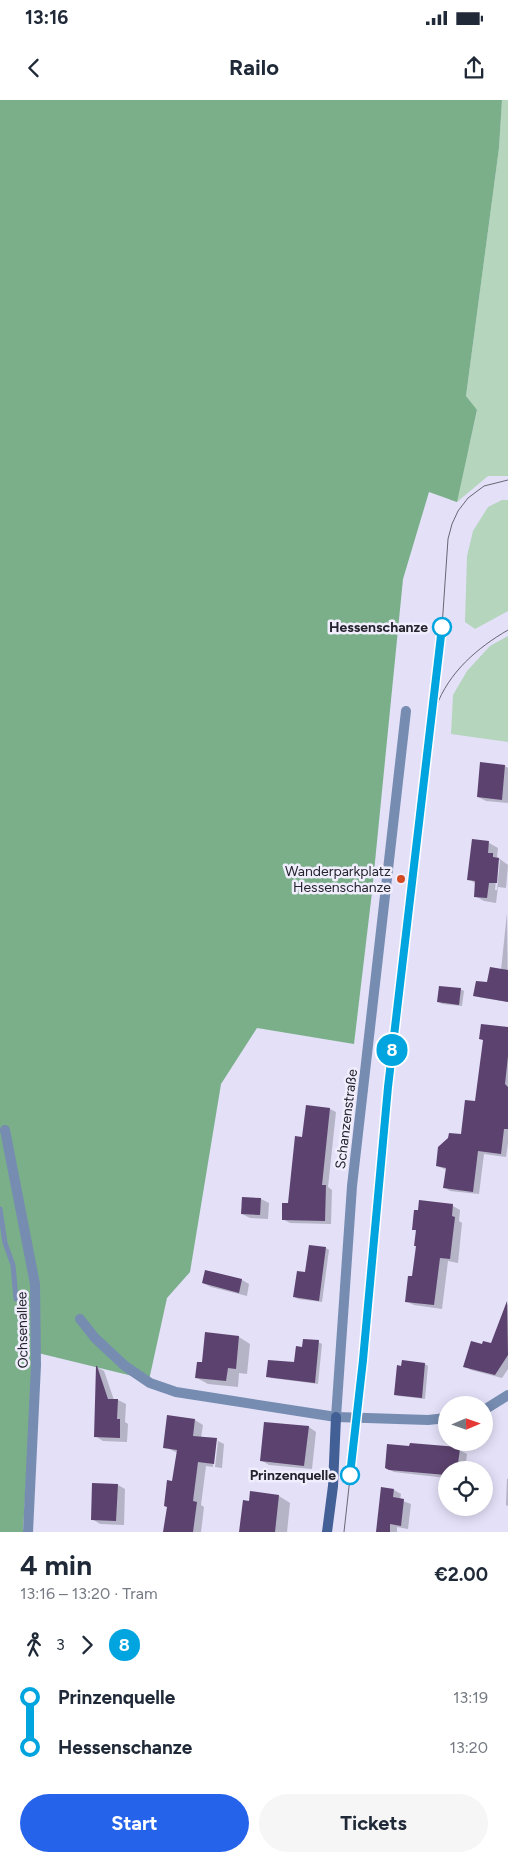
<!DOCTYPE html>
<meta charset="utf-8">
<style>
body{margin:0;font-family:Figtree,sans-serif;background:#f6f6f7;color:#1f2937;height:100vh;display:flex;flex-direction:column;font-size:19px;white-space:nowrap}
*{box-sizing:border-box;margin:0}
p{font-size:16px;color:#747a83}
.icon{flex:none;width:28px;height:28px;fill:none;stroke:currentColor;stroke-width:2;stroke-linecap:round;stroke-linejoin:round}
.map{position:relative;height:1432px;overflow:hidden}
.details{display:flex;flex-direction:column;background:#fff;flex:1}
.details>*{flex:none}
.badge{padding:0 10px;border-radius:16px;font-size:18px;line-height:32px}
.needle{width:32px;rotate:88deg}
.buttons{position:absolute;left:438px;top:1296px;display:grid;gap:10px}
.buttons a{display:grid;place-items:center;width:55px;height:55px;border-radius:50%;background:#fff;box-shadow:0 2px 12px #0003;font-size:25px}
.map>.badge{position:absolute;translate:-50% -50%;box-shadow:0 0 0 2px #fff}
.legs{display:flex;align-items:center;gap:8px;height:55px;padding:0 20px;font-size:16px}
.legs p{margin-inline-start:auto}
.headline{display:flex;align-items:center;justify-content:space-between;height:85px;padding:0 20px}
h1{font-size:28px;font-weight:700;line-height:38px}
.cta{display:flex;gap:10px;margin-top:auto;padding:10px 20px}
.cta a{flex:1;height:58px;border-radius:30px;background:#2563eb;color:#fff;font-size:20px;font-weight:700;line-height:58px;text-align:center}
.cta a+a{background:#f6f6f7;color:#1f2937}
ul{padding:0 20px;list-style:none}
li{display:flex;align-items:center;gap:18px;height:50px;font-size:19px}
li i{display:grid;place-items:center;width:8px;height:100%;margin:0 6px;background:currentColor}
li i::after{content:'';width:12px;height:12px;margin:-6px;border:4px solid;border-radius:50%;background:#fff}
li p{margin-inline-start:auto}
li:first-child i{background:linear-gradient(#0000 50%,currentColor 0)}
li:last-child i{background:linear-gradient(currentColor 50%,#0000 0)}
.status{display:flex;justify-content:space-between;align-items:center;height:35px;padding:0 25px;background:#fff;direction:ltr}
.status svg{height:14px;fill:currentColor}
header{display:flex;justify-content:space-between;align-items:center;height:65px;padding:0 20px;background:#fff;font-size:22px;font-weight:700}
.map>svg:first-child{display:block}
.green{fill:#b5d5bd}
.forest{fill:#7aaf8a}
.shadow{fill:#0003;fill-rule:evenodd}
.lines{fill:none;stroke-linecap:round;stroke-linejoin:round}
.stream{stroke:#798cb2;stroke-width:5}
.building{fill:#5c426e}
.street{stroke:#768cb1;stroke-width:10}
.secondary{stroke:#436096;stroke-width:10}
.tram{stroke:#686674;stroke-width:1}
.line-1-casing{stroke:#fff;stroke-width:11}
.line-1{stroke:#00a5df;stroke-width:8}
.stop-1-dot{fill:#fff;stroke:#00a5df;stroke-width:2.5}
.poi-dot{fill:#d34a23;stroke:#f0eefd;stroke-width:2}
.labels{text-anchor:middle;stroke-width:5;stroke-linejoin:round;paint-order:stroke}
.stop-label{font-size:14px;font-weight:bold;fill:#25242d;stroke:#f0eefd;text-anchor:end}
.poi-label{font-size:14px;fill:#25242d;stroke:#f0eefd;text-anchor:end}
.street-label{font-size:14px;fill:#25242d;stroke:#f0eefd}
</style>
<div class="status"><b>13:16</b><svg viewBox="0 0 49 12"><path d="M0 12V9h3v3zM5 12V6h3v6zM10 12V3h3v9zM15 12V0h3v12zM26 1h20v11H26zM47 4h2v5h-2z"/></svg></div>
<header><svg class="icon" aria-label="back" viewBox="0 0 24 24"><path d="M15 5l-7 7 7 7"/></svg>Railo<svg class="icon" aria-label="share" viewBox="0 0 24 24"><path d="M12 15V3M7 8l5-5 5 5M5 13v7h14v-7"/></svg></header>
<div class="map">
<svg width="508" height="1432" viewBox="0 0 508 1432">
<rect width="100%" height="100%" fill="#e3e0f8"/>
<g class="green">
<path d="M502 0H508V376H488L457 402 450 400 469 347 477 311 466 296 499 48Z"/>
<path d="M502 400H508V511L475 529 465 522 467 456 473 431 488 407Z"/>
<path d="M508 536V642L451 634 453 595 467 571 490 546Z"/>
</g>
<path class="forest" d="M0 0H502L499 48 466 296 477 310 457 402 429 392 403 479 372 792 354 944 257 928 221 984 190 1172 167 1198 149 1280 38 1253 33 1265 23 1432H0Z"/>
<g class="shadow">
<path d="M505 666 508 668V703L486 701 478 697Z"/>
<path d="M489 743 498 748 497 757 508 765 506 788 498 787 496 803 484 801 475 796 476 784 469 779ZM498 760H500L497 790H495Z"/>
<path d="M507 813 508 902 478 897 474 895 488 884 501 870Z"/>
<path d="M460 889 464 891 462 906 442 904 439 902Z"/>
<path d="M508 929V1043L506 1057 484 1054 479 1094 450 1091 444 1087 447 1070 437 1066 462 1035Z"/>
<path d="M330 1009 336 1012 328 1087 332 1090 331 1124 290 1123 283 1119 289 1104 303 1038Z"/>
<path d="M261 1099 269 1103 268 1119 250 1118 242 1114Z"/>
<path d="M453 1106 460 1110 459 1121 462 1123 458 1163 448 1161 442 1209 414 1205 406 1201 413 1178 417 1147 415 1146 417 1131 413 1129Z"/>
<path d="M326 1148 329 1150 322 1202 298 1199 295 1197 306 1173Z"/>
<path d="M206 1171 242 1180 249 1184 247 1196 211 1187 203 1183Z"/>
<path d="M508 1203V1269L502 1278 471 1270 464 1266 482 1245H491Z"/>
<path d="M239 1237 250 1244 247 1274 239 1273 238 1287 208 1284 197 1278 203 1264Z"/>
<path d="M318 1242 322 1244 318 1284 271 1278 268 1276 295 1264 304 1248Z"/>
<path d="M425 1264 428 1266 425 1299 399 1296 395 1295Z"/>
<path d="M97 1267 104 1271 114 1300H118L126 1304 125 1322 128 1324 127 1342 103 1341 95 1336Z"/>
<path d="M195 1320 203 1325 201 1338 216 1340 224 1344 222 1368 215 1367 218 1341H215L213 1367 206 1366 201 1405 204 1407 201 1432H165L178 1353 165 1347Z"/>
<path d="M309 1327 316 1332 312 1369 269 1365 261 1360Z"/>
<path d="M410 1348 459 1350 467 1354 465 1370H446V1378L394 1372 386 1368Z"/>
<path d="M507 1379H508V1406L506 1405Z"/>
<path d="M118 1385 125 1389 124 1425 100 1424 92 1419Z"/>
<path d="M394 1390 401 1394 400 1400 411 1404 408 1429 397 1427V1432H377Z"/>
<path d="M251 1393 279 1396 290 1403 287 1432H240L250 1402Z"/>
<path d="M459 1408H476V1410Z"/>
</g>
<g class="lines">
<path class="stream" d="M0 1109 5 1143 13 1165 16 1199"/>
</g>
<g class="building">
<path d="M480 662 505 665 502 700 477 697Z"/>
<path d="M472 739 489 741 488 753H493V757L499 758 497 783H489L487 798 474 797 475 781 467 780Z"/>
<path d="M490 867 508 870V902L473 896 476 881 487 882Z"/>
<path d="M439 886 461 888 459 905 437 902Z"/>
<path d="M481 924 508 927V956L505 984 508 987V1029H504L501 1054 478 1051 473 1092 443 1088 446 1068 436 1066 438 1047 448 1038 449 1033 461 1034 465 1000 475 1001 483 940 479 939Z"/>
<path d="M306 1005 330 1008 322 1085H326L325 1121 282 1120V1103H288L295 1036 302 1037Z"/>
<path d="M242 1097 261 1098 260 1115 241 1114Z"/>
<path d="M419 1100 453 1104 452 1116 455 1117 450 1159 440 1158 434 1205 405 1202 408 1176H412L416 1146H414L416 1130H412L414 1110H418Z"/>
<path d="M309 1145 326 1147 319 1201 293 1197 297 1171 305 1172Z"/>
<path d="M205 1170 242 1179 239 1193 202 1183Z"/>
<path d="M507 1201 508 1255 495 1275 463 1267 471 1241 482 1244 483 1241 491 1243Z"/>
<path d="M205 1232 239 1236 236 1269 228 1268 226 1281 195 1278 197 1262H202Z"/>
<path d="M303 1239 319 1240 315 1283 266 1277 268 1260 294 1262 296 1246 302 1247Z"/>
<path d="M402 1260 425 1263 422 1298 394 1295 397 1265 401 1266Z"/>
<path d="M96 1266H97L108 1299H118L117 1319H120V1338L94 1337Z"/>
<path d="M167 1315 195 1319 193 1336 217 1338 214 1364 198 1362 193 1401 197 1402 193 1432H163L167 1407 164 1406 167 1380 172 1381 177 1350 163 1348Z"/>
<path d="M264 1322 309 1326 304 1366 260 1361Z"/>
<path d="M410 1343 458 1347 460 1349 457 1370H446V1375L389 1370 385 1368 387 1344 409 1346Z"/>
<path d="M92 1383 118 1384 116 1421 91 1420Z"/>
<path d="M381 1387 394 1389 393 1397 404 1399 401 1426 390 1424V1432H376Z"/>
<path d="M250 1391 279 1395 275 1432H239L243 1400 249 1401Z"/>
</g>
<g class="lines">
<g class="street">
<path d="M5 1030 35 1184 36 1265 28 1432"/>
<path d="M80 1219 95 1238 125 1266 150 1283 176 1292 336 1317 428 1320 446 1318"/>
<path d="M484 1310 508 1295"/>
<path d="M336 1317 352 1086 406 611"/>
</g>
<path class="secondary" d="M327 1432 333 1386 336 1317"/>
<g class="tram">
<path d="M436 607C449 572 477 548 508 530"/>
<path d="M344 1432 363 1260 388 987 442 527 448 439 452 424 458 411 468 398 484 386 508 380"/>
</g>
</g>
<g class="lines">
<g class="line-1-casing">
<path id="line-1" d="M350 1375 363 1260 388 987 442 527"/>
</g>
<use href="#line-1" class="line-1"/>
</g>
<g class="stop-1-dot">
<circle cx="442" cy="527" r="9"/>
<circle cx="350" cy="1375" r="9"/>
</g>
<circle class="poi-dot" cx="401" cy="779" r="5"/>
<g class="labels">
<g class="stop-label">
<text x="428" y="532">Hessenschanze</text>
<text x="336" y="1380">Prinzenquelle</text>
</g>
<g class="poi-label">
<text x="391" y="776">Wanderparkplatz<tspan x="391" dy="16">Hessenschanze</tspan></text>
</g>
<g class="street-label">
<text transform="translate(346 1019) rotate(-83)" y="5">Schanzenstraße</text>
<text transform="translate(22 1230) rotate(-91)" y="5">Ochsenallee</text>
</g>
</g>
</svg>
<div class="buttons">
<a><svg class="needle" viewBox="-14 -14 28 28"><path d="M0-13l5 13h-10z" fill="#e53935"/><path d="M0 13l5-13h-10z" fill="#747a83"/></svg></a>
<a><svg class="icon" aria-label="locate" viewBox="0 0 24 24"><circle cx="12" cy="12" r="6"/><path d="M12 2v4M12 18v4M2 12h4M18 12h4"/></svg></a>
</div>
<b class="badge" style="left:392px;top:950px;background:#00a5df;color:#fff">8</b>
</div>
<section class="details">
<div class="headline"><div><h1>4 min</h1><p>13:16 – 13:20 · Tram</p></div><b>€2.00</b></div>
<div class="legs"><svg class="icon" aria-label="walk" viewBox="0 0 24 24"><circle cx="13" cy="4" r="2"/><path d="M13 8l-2 6 4 7M11 14l-3 7M7 12l3-4h3l4 4"/></svg>3<svg class="icon" aria-label="forward" viewBox="0 0 24 24"><path d="M9 5l7 7-7 7"/></svg><b class="badge" style="background:#00a5df;color:#fff">8</b></div>
<ul>
<li><i style="color:#00a5df"></i><b>Prinzenquelle</b><p>13:19</p></li>
<li><i style="color:#00a5df"></i><b>Hessenschanze</b><p>13:20</p></li>
</ul>
<div class="cta"><a>Start</a><a>Tickets</a></div>
</section>
